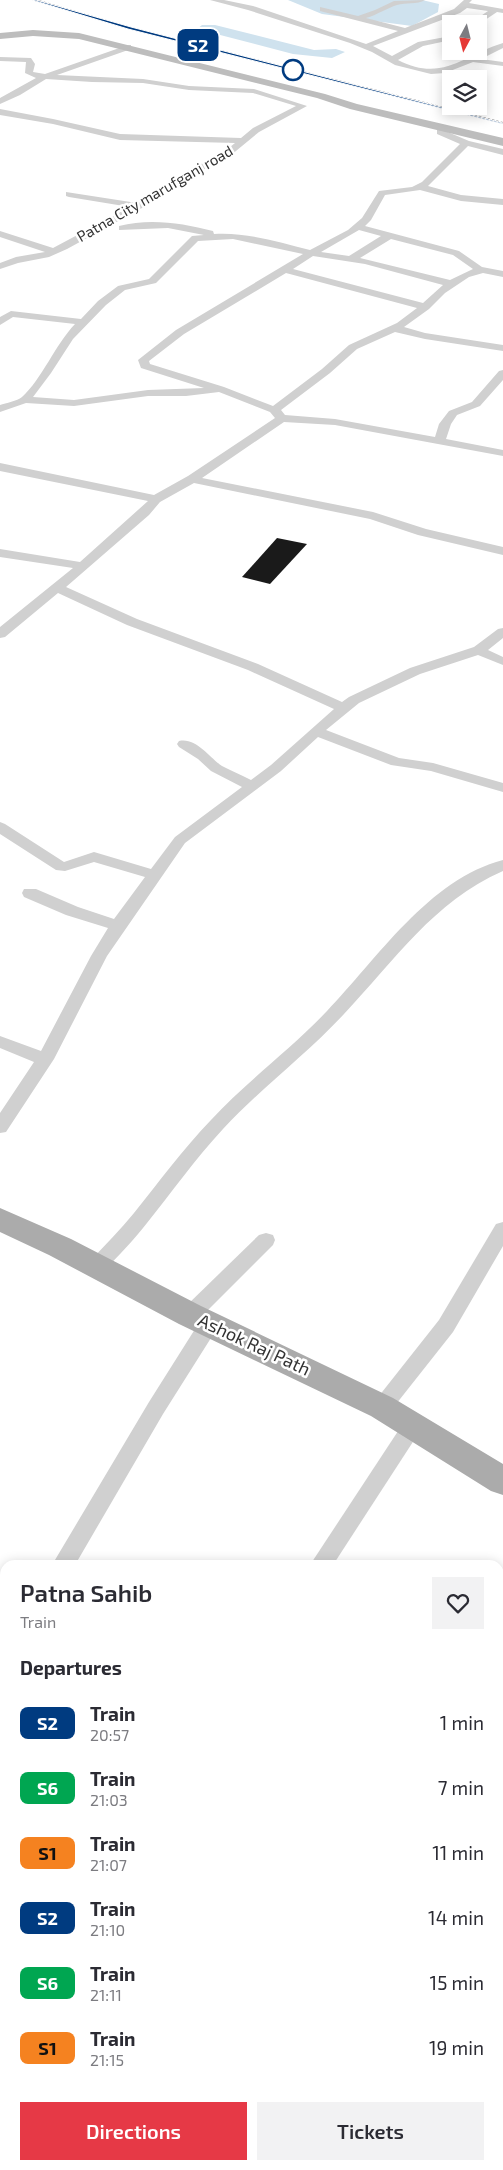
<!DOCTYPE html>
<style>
body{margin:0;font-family:"Exo 2",sans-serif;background:#f2f2f3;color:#2b2b33;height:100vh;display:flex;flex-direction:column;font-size:19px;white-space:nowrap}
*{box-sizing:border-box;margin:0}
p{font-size:16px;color:#7c7c81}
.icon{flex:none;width:28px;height:28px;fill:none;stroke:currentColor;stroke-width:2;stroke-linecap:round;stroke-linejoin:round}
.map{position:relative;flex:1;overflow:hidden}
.sheet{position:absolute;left:0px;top:1560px;width:504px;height:610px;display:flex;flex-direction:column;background:#fff;border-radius:15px 15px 0 0;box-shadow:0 2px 12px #0003}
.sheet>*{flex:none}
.badge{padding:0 10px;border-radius:8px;font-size:18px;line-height:32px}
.needle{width:32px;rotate:187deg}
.controls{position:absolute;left:442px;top:15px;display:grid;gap:10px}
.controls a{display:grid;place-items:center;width:45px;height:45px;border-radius:0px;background:#fff;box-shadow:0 2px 12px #0003;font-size:25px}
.map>.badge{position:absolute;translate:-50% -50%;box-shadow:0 0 0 2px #fff}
h2{padding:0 20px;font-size:19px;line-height:45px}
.round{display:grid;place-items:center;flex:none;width:52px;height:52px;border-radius:0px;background:#f2f2f3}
.overview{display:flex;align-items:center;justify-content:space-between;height:85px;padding:0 20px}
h1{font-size:24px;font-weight:600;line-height:38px}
.cta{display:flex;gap:10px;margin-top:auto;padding:10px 20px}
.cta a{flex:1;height:58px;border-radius:0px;background:#e63946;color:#fff;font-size:20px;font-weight:600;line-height:58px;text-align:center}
.cta a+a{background:#f2f2f3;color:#2b2b33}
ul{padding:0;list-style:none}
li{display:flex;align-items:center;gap:15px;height:65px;padding:0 20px}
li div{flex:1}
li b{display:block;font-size:19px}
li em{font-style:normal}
li .badge{min-width:55px;font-weight:700;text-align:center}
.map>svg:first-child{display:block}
.water{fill:#cfe2ee}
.building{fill:#1a1a1a}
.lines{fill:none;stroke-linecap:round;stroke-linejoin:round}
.street{fill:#d0d0d0;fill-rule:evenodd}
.secondary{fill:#bdbdbd;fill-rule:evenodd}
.primary{fill:#ababab;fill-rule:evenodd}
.rail{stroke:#888;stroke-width:2;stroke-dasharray:2.5 2;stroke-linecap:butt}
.line{fill:#003b80;stroke:#fff}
.stop-dot{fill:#fff;stroke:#003b80;stroke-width:2.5}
.labels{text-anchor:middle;stroke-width:5;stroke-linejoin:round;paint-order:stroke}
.far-street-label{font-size:15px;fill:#333;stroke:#fff}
.street-label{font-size:18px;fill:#333;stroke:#fff}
</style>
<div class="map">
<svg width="503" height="2170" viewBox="0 0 503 2170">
<rect width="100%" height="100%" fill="#fff"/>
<g class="water">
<path d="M288 0H422L439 4 438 12 412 26 322 14Z"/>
<path d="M202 25H215L314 50 336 49 345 52 332 58 293 54 197 29Z"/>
<path d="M0 2084 5 2089V2165H136V2170H0Z"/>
</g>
<path class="building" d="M277 538 307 544 270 584 242 577Z"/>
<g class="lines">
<g class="street">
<path d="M210 0H224L253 6 366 44 398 31 320 11V7L358 16 375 10 394 1 425 0C417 5 406 2 397 5 387 8 377 15 366 18L405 28 454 9 464 0H472L469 3 503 9V13L497 12 479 24H469L488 11 467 8 460 13 373 46 392 56 418 42 451 36V40L423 46 398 60C442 83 464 55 503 43V48L481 59 503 62V66L473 62 445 73 431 74 395 65 372 52 350 43 248 10Z"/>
<path d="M128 45H131V49L57 75 143 79 189 86 254 89 307 106 259 132 225 160 196 173 142 208 67 249 49 257 18 263 0 269V263L16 257 45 252 0 237V231L53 248 130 207 69 197 66 196V192L137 203 190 169 219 156 235 143 120 140 53 124 0 115V109L53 119 120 134 241 138 253 128 296 106 253 93 189 90 143 83 92 82 46 79 20 95 0 104V98L36 78 25 73 26 62 0 61V57L31 58 35 64 33 72 45 74Z"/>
<path d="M437 130H443L469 141 503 149V155L468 146 428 186 461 195 503 199V205L461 201 420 190 385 195 371 220 365 226 459 251 482 267 503 271V277L483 273 469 277 445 293 429 309 404 327 425 333 503 345V351L425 339 395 332 357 349 330 373 281 410 285 415 335 419 435 437 439 424 449 411 472 402 499 371 503 370V380L480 406 457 415 451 424 446 439 503 450V456L335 425 284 422 202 478 373 512 426 529 503 547V555L418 535 370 519 194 483 160 502 149 515 66 587 137 619 258 664 342 702 349 697 410 668 474 647 498 629 503 628V638L488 650 503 657V665L478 655 420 674 359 703 326 730 399 758 433 763 503 783V792L431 771 391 765 318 737 281 771 185 843 107 956 54 1059 6 1132 0 1133V1113L34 1062 0 1048V1036L41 1051 91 956 108 928 66 915 24 897 22 893 24 889H36L78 907 114 919 145 877 94 862 65 871 56 870 0 834V822L5 824 64 862 94 852 151 869 175 837 242 787 211 771 198 759 179 747 177 744 179 741C196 737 210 758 222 766 231 771 242 775 251 780L271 765 334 709 248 670 127 625 58 593 5 637 0 638V627L73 568 0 557V549L80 562 148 501 0 471V463L154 495 188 476 275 418 270 412 219 392 186 396H148L74 406 26 403 0 412V405C6 403 17 401 22 397 42 379 55 345 75 324L13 317 0 325V317L11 311 81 319 98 301 118 286 149 279 192 236 204 235 168 228 119 230V226C150 218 182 223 213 231L214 234C247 232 278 242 310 250L348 230 362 218 379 191 412 187 422 182 460 144 437 134ZM359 230 381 236 349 256 321 252ZM233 239 303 254 176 330 138 360 141 368 204 388 148 390 74 400 33 397 51 373 73 339 106 305 125 290 156 283 198 241ZM391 239 453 255 473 269 450 280 360 258ZM313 256 365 264 443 285 423 303 293 269ZM286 273 417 308 397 323 349 345 322 369 273 406 224 387 150 364 149 361 184 334Z"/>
<path d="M503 860V871C433 902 395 960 344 1014 306 1055 261 1088 223 1129 195 1159 172 1192 147 1223 134 1240 118 1256 104 1271L97 1273 90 1271 87 1266 90 1261C105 1245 120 1230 134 1213 159 1182 183 1149 211 1120 247 1081 290 1050 327 1011 377 959 429 879 503 860Z"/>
<path d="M503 1222V1246L453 1332 389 1413 382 1415 375 1413 372 1407 375 1401 439 1320 496 1224Z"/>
<path d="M266 1233 273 1235 275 1240 273 1245 197 1321 190 1323 183 1321 180 1315 183 1309 259 1235Z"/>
<path d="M209 1316 216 1318 219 1324 216 1330 163 1414 75 1565H52L149 1402 202 1318Z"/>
<path d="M413 1416 420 1419 423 1425 420 1431 333 1565H310L406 1419Z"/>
<path d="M5 1652V1699L0 1697V1654Z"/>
<rect x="499" y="1972" width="4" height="26"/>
<path d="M317 2165H362L360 2170H315Z"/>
</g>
<path class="secondary" d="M33 30 79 33 325 94 357 104 503 138V146L350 109 317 98 79 39 33 36 0 39V33Z"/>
<path class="primary" d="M0 1208 71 1239 201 1306 393 1398 503 1464V1495L491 1491 371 1416 179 1324 49 1255 0 1232Z"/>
<path class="rail" d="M35 0 130 28 503 123"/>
</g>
<path class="line" d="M32 0H36L131 27 503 123V124L128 29Z"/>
<circle class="stop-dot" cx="293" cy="70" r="10"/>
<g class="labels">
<g class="far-street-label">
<text transform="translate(155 194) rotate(-30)" y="5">Patna City marufganj road</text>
</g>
<g class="street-label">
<text transform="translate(254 1345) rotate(25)" y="6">Ashok Raj Path</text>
</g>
</g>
</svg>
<div class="controls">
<a><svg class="needle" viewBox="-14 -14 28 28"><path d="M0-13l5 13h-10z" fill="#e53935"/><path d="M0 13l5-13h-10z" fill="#7c7c81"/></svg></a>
<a><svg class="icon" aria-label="layers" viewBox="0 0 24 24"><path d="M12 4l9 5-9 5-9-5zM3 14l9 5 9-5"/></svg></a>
</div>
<b class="badge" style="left:198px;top:45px;background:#003b80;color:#fff">S2</b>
<section class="sheet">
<div class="overview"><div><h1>Patna Sahib</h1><p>Train</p></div><a class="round"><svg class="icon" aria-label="heart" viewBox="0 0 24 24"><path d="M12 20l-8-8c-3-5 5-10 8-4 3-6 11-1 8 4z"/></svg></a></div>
<h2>Departures</h2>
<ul>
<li><span class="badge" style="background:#003b80;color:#fff">S2</span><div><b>Train</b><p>20:57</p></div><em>1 min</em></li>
<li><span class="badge" style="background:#00a651;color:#fff">S6</span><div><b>Train</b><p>21:03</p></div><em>7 min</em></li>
<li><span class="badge" style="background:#f58220;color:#111">S1</span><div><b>Train</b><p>21:07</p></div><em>11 min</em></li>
<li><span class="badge" style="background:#003b80;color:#fff">S2</span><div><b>Train</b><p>21:10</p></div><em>14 min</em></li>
<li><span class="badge" style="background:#00a651;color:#fff">S6</span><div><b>Train</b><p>21:11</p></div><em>15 min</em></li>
<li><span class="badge" style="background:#f58220;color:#111">S1</span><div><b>Train</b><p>21:15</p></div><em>19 min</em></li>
</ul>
<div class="cta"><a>Directions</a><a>Tickets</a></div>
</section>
</div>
